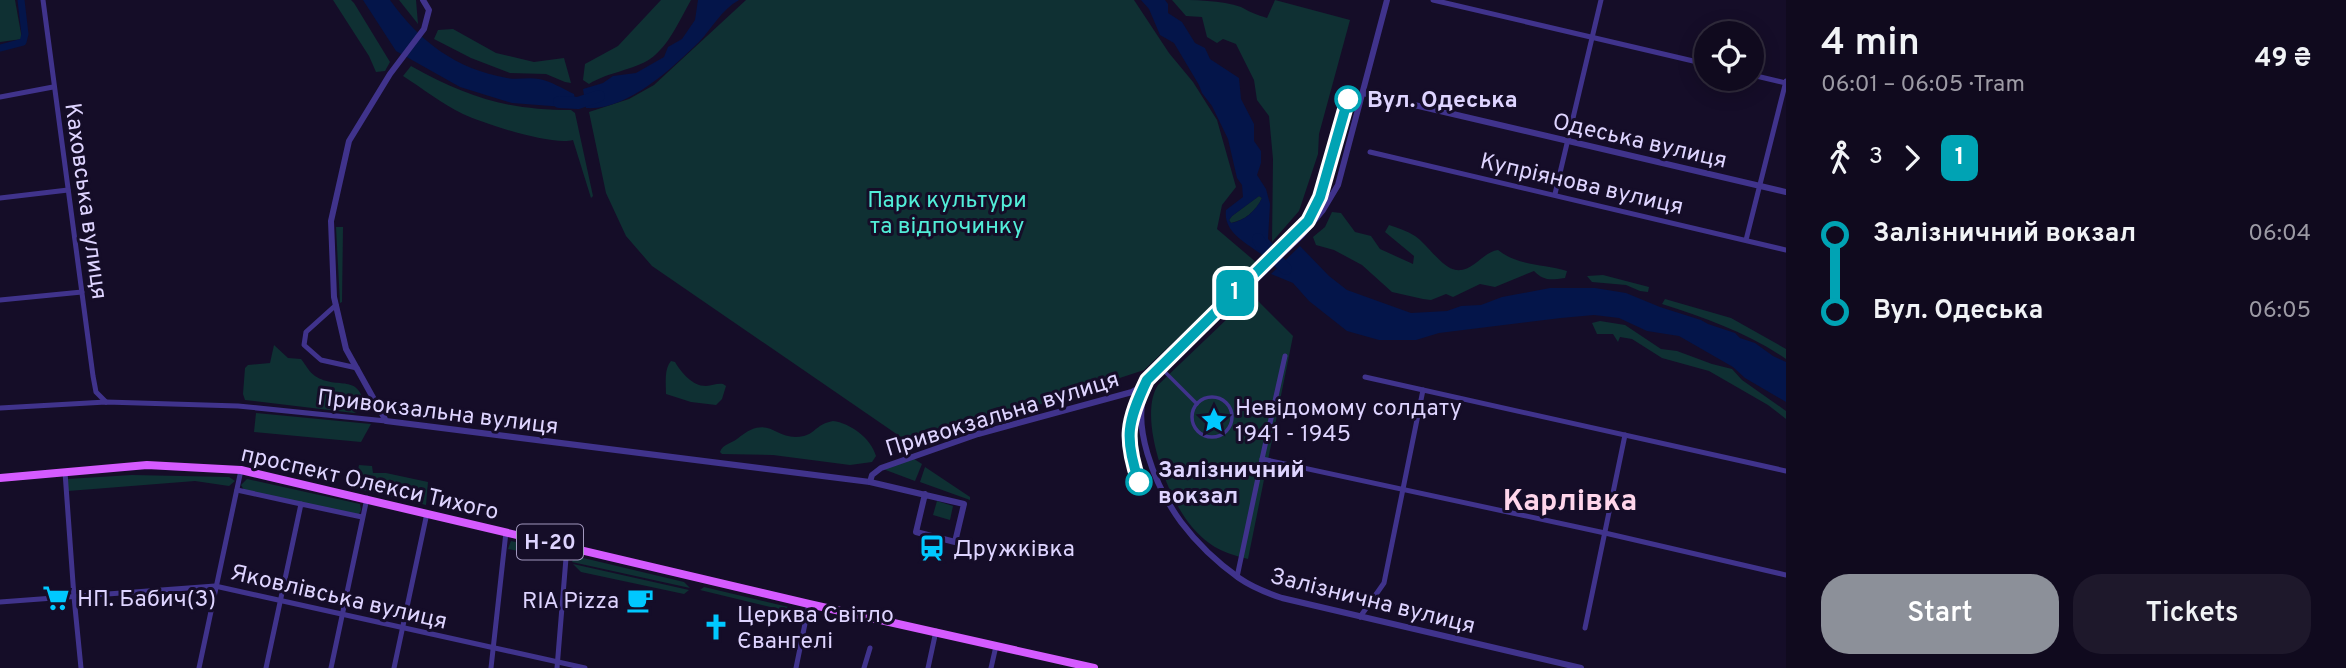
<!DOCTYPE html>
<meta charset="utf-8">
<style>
body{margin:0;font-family:Overpass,sans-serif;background:#1e182b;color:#f1f3f6;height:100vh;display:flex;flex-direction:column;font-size:26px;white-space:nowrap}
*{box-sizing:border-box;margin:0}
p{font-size:23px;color:#9c9aa4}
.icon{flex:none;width:38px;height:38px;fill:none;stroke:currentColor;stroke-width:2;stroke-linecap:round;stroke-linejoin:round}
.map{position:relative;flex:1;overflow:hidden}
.panel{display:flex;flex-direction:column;background:#100a1e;width:560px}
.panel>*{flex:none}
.badge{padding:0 14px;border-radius:10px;font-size:24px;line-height:46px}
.fabs{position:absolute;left:1694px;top:21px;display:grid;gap:14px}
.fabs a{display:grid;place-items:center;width:70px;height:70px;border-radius:50%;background:#100a1e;box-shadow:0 4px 18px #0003,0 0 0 2px #302b3c;font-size:35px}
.map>.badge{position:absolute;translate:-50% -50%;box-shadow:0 0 0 4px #fff}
.legs{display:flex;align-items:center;gap:10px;height:77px;padding:0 35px;font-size:23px}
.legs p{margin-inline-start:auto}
.summary{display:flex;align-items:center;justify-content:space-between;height:119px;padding:0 35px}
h1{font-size:38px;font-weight:600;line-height:52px}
.cta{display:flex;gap:14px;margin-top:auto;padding:14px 35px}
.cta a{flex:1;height:80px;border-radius:28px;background:#8c9099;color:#fff;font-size:28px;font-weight:600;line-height:80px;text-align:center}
.cta a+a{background:#1e182b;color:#f1f3f6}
ul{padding:0 35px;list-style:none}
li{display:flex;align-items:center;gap:24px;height:77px;font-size:26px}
li i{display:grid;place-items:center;width:10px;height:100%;margin:0 9px;background:currentColor}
li i::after{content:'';width:18px;height:18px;margin:-9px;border:5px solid;border-radius:50%;background:#100a1e}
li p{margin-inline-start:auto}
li:first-child i{background:linear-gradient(#0000 50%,currentColor 0)}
li:last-child i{background:linear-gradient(currentColor 50%,#0000 0)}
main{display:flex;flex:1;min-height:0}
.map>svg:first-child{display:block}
.green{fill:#0f3033}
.water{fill:#04154a;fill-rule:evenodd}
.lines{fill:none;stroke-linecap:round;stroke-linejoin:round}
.canal{stroke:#04154a;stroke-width:7}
.river{stroke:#04154a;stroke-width:12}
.pedestrian{stroke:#40338c;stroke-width:3.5}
.minor{stroke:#40338c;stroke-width:5}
.tertiary{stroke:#40338c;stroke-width:6}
.primary{stroke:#d55bff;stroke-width:8}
.line-1-casing{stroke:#fff;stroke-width:16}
.line-1{stroke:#00a3b4;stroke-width:10}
.stop-1-dot{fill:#fff;stroke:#00a3b4;stroke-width:3.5}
.labels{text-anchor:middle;stroke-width:6;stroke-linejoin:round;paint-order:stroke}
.shield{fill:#150d28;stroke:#a298be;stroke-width:2}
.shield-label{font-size:21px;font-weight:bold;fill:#ded4ff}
.stop-label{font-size:23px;font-weight:bold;fill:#ded4ff;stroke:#150d28;text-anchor:start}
.street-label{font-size:23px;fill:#ded4ff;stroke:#150d28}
.park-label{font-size:23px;fill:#52edd8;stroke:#150d28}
.poi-label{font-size:23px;fill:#ded4ff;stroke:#150d28;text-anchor:start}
.district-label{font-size:30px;font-weight:bold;fill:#ffd6eb;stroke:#150d28}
</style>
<main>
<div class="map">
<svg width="1786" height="668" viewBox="0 0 1786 668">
<rect width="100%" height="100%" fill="#150d28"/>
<g class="green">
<path d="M0 0H15L22 39 0 42Z"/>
<path d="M333 0H351L354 3 390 62 385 71 376 72 369 56Z"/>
<path d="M399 0H416L418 24Z"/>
<path d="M661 0H691C680 19 669 46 650 59 634 70 608 72 589 84L583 80 585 64 618 46Z"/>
<path d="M746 0H1134L1169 53 1193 82 1217 120 1236 187 1222 205 1217 229 1257 263 1144 370 914 446 652 266 626 236 606 193 589 112 629 99 654 85Z"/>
<path d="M1172 0C1193 0 1222 0 1241 7 1250 12 1257 15 1267 18L1275 0 1350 20 1319 134 1318 154 1299 211 1272 242 1273 159 1269 116 1257 100 1254 80 1236 44 1223 39 1217 43 1207 37 1202 17 1186 16Z"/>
<path d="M453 29 496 53 534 62 564 58 571 83 565 82 546 74 510 73 471 58 434 39 438 30Z"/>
<path d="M411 66C467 97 506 110 571 110L575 113 593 196 591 198 573 140C552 146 485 124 463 114 442 104 422 88 403 76Z"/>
<path d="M1259 196 1262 198C1256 211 1245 220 1231 223L1229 220 1232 216Z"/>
<path d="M1332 212 1341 213 1355 232 1371 236 1380 249 1413 264 1414 256 1385 232 1389 225C1398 228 1407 231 1415 236 1427 244 1442 268 1456 270 1474 272 1482 252 1498 250 1518 266 1543 264 1567 271L1565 278C1550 280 1544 281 1534 271L1495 287 1480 284 1453 297 1446 294 1431 300 1423 299 1392 292 1362 265 1334 250 1316 245 1313 237 1325 227Z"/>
<path d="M336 227H343L342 302 340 303Z"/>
<path d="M1603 275 1649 287 1648 292 1640 291 1626 285 1592 282 1587 276Z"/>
<path d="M1252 295 1293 336 1248 559C1224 553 1209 547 1192 527 1168 500 1137 417 1158 385Z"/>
<path d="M1665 299 1731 318 1786 349V359C1748 333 1706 318 1662 304Z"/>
<path d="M1600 321 1625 325 1661 349 1677 351 1712 364 1732 369 1742 380 1786 411V419L1768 405 1709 371 1662 358 1632 339 1620 337 1618 342 1613 334H1597L1592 323Z"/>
<path d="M274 345 288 358 301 359C306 365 309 372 315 376 338 391 360 371 365 409L354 413 245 400 243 394 245 368 248 365 270 363Z"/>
<path d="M671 361 675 362C681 372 692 386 706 386 712 386 717 383 723 384L726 386 722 399 716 405 691 402 666 394C666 383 664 369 671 361Z"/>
<path d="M256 413 371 424 361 442 254 432Z"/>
<path d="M833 421C850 423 871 438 876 456L872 462 850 465 773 455 722 454 720 452C723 444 730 444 737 439 771 411 774 443 804 436 816 433 816 424 833 421Z"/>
<path d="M914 459 922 464 915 481 883 469Z"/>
<path d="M359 465 372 466 373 473H386L428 482 426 505 354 488Z"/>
<path d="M925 467 970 497V500L920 482Z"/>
<path d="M132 475 229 477 235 481 229 486 195 481 68 491 67 479Z"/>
<path d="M247 479 360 504 361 510 359 514H354L244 490 241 485Z"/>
<path d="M937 501 953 506 950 520 933 515Z"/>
<path d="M511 541 556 551 560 554 561 559 508 549Z"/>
<path d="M575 556 684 582 690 588 572 562Z"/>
<path d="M573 564 689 590 684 594 581 572Z"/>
<path d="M704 587 801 610 804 615 700 590Z"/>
</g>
<g class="water">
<path d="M363 0H390C420 42 456 69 507 78 518 80 529 77 539 79 551 81 563 89 574 94L577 108 512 103 460 87 396 51Z"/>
<path d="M698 0H739C721 10 713 27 699 42 671 69 627 111 586 108L583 89 603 83 613 76 636 73 664 57 668 47 682 39 695 20Z"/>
<path d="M1141 0H1165L1168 4V13L1182 22 1195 43 1205 48 1210 59 1239 78 1241 99 1254 124V141L1261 151V163L1257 175 1266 189 1270 204 1268 239 1273 244 1262 255C1247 243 1223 233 1226 210L1243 197 1242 185 1237 178 1228 139 1212 106 1202 93 1199 85 1174 43 1160 35 1149 9ZM1259 196 1262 198C1256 211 1244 221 1231 223L1229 220 1232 216Z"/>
<path d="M1300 246 1329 276 1347 290 1411 313 1447 311 1461 306 1481 305 1502 297 1550 288H1595L1626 293 1660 307 1701 320 1708 324 1735 333 1740 338 1755 343 1773 356 1786 362V402L1745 378 1733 367 1679 336 1647 331 1619 318 1594 315 1561 318 1439 333 1416 340H1379L1347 331 1309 301 1293 283 1271 274Z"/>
</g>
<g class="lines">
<path class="canal" d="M0 48 23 42 25 34 21 0"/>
<g class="river">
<path d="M559 102 578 103 599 96"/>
<path d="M1258 239 1262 246 1286 269"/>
</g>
<g class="pedestrian">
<path d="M1163 370 1197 404"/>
<circle cx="1212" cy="417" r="20"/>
</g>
<g class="minor">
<path d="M43 0 93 376 96 392 106 402"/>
<path d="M1433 0 1706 64"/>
<path d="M1752 75 1786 83"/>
<path d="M0 97 53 87"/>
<path d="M1370 152 1786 250"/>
<path d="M1555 194 1601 0"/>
<path d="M0 198 68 190"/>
<path d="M1746 240 1786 81"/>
<path d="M0 300 82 292"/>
<path d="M336 305 306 332 304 345 321 360 357 368"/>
<path d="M1365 377 1786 471"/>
<path d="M0 408 106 402 238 406 386 421"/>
<path d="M1262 459 1285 356"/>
<path d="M65 472 74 597 81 668"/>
<path d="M237 490 301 504"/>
<path d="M1237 577 1262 459 1605 533 1786 575"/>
<path d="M0 602 215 586 585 668"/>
<path d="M1360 617 1384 583 1423 390"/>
<path d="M1585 628 1625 435"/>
<path d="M199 668 241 470"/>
<path d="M266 668 301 504 362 517"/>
<path d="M331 668 367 498"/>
<path d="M394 668 427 513"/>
<path d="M491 668 506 532"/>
<path d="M557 668 567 546"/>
<path d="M796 668 809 604"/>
<path d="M864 668 870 648"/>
<path d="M928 668 936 631"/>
<path d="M991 668 996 646"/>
</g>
<g class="tertiary">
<path d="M423 0 429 10 424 29 390 74 349 141 331 221 334 297 346 349 386 421 870 482"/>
<path d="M1387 0 1338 185 1323 210 1302 235 1150 382C1126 420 1157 489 1181 522 1196 542 1218 563 1239 578 1252 587 1267 593 1282 598L1581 668"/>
<path d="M1363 93 1786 192"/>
<path d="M925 494 916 532 955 542 964 504 870 482 872 475 881 468 978 434 1132 392 1149 383"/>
</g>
<path class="primary" d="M0 478 147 465 241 470 809 604 1094 668"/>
</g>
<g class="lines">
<g class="line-1-casing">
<path id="line-1" d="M1139 482C1124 438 1127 422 1147 380L1308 221 1320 197 1348 99"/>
</g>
<use href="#line-1" class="line-1"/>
</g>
<defs>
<g id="sight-bare" transform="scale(2.1)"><path d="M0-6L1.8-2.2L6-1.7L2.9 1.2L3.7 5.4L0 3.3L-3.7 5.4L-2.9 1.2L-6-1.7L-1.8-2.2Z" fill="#00c8ff" stroke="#150d28" stroke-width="2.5" paint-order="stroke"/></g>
<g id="station-bare" transform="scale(2.1)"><path d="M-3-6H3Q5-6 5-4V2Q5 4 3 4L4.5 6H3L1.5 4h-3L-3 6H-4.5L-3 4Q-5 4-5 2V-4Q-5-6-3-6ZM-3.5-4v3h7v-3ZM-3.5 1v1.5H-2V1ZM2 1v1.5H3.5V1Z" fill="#00c8ff" stroke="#150d28" stroke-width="2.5" paint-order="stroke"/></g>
<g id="supermarket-bare" transform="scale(2.1)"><path d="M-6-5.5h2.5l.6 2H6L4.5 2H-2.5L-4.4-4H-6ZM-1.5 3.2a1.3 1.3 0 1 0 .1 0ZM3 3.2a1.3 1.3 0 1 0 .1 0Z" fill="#00c8ff" stroke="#150d28" stroke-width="2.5" paint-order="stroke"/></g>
<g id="cafe-bare" transform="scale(2.1)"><path d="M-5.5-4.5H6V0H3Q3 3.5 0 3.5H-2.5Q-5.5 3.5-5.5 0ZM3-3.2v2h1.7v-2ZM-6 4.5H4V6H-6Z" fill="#00c8ff" stroke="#150d28" stroke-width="2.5" paint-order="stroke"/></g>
<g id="church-bare" transform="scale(2.1)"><path d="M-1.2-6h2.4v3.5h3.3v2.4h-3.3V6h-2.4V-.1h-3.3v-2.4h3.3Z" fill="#00c8ff" stroke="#150d28" stroke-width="2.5" paint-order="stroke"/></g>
</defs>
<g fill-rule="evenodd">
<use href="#sight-bare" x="1214" y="420"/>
<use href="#station-bare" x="932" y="548"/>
<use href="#supermarket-bare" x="56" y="598"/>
<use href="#cafe-bare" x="640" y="600"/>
<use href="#church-bare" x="716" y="627"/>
</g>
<g class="stop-1-dot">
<circle cx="1348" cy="99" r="12"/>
<circle cx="1139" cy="482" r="12"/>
</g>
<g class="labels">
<rect class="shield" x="517" y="524.5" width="66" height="35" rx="5"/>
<g class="shield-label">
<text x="550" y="549">Н-20</text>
</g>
<g class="stop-label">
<text x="1367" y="107">Вул. Одеська</text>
<text x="1158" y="477">Залізничний<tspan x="1158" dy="26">вокзал</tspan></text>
</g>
<g class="street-label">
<text transform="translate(1640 140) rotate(13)" y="8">Одеська вулиця</text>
<text transform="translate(1582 183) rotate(13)" y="8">Купріянова вулиця</text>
<text transform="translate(87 201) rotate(82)" y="8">Каховська вулиця</text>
<text transform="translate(438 411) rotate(7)" y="8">Привокзальна вулиця</text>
<text transform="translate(1002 413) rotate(-17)" y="8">Привокзальна вулиця</text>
<text transform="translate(370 482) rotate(13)" y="8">проспект Олекси Тихого</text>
<text transform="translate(339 596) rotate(13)" y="8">Яковлівська вулиця</text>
<text transform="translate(1373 600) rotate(14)" y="8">Залізнична вулиця</text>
</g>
<g class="park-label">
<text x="947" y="207">Парк культури<tspan x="947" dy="26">та відпочинку</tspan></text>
</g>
<g class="poi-label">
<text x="1235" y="415">Невідомому солдату<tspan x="1235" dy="26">1941 - 1945</tspan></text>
<text x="953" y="556">Дружківка</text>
<text x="77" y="606">НП. Бабич(3)</text>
<text x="619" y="608" text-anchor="end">RIA Pizza</text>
<text x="737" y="622">Церква Світло<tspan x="737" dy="26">Євангелі</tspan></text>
</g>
<g class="district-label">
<text x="1570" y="510">Карлівка</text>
</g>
</g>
</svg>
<div class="fabs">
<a><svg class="icon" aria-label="locate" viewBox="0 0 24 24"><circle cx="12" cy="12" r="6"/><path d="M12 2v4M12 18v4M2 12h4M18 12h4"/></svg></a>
</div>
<b class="badge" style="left:1235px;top:293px;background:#00a3b4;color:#fff">1</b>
</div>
<section class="panel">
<div class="summary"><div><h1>4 min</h1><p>06:01 – 06:05 · Tram</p></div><b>49 ₴</b></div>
<div class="legs"><svg class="icon" aria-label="walk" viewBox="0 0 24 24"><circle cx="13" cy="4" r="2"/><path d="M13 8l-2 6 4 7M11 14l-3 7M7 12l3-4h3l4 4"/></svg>3<svg class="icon" aria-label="forward" viewBox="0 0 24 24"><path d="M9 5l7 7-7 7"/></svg><b class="badge" style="background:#00a3b4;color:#fff">1</b></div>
<ul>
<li><i style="color:#00a3b4"></i><b>Залізничний вокзал</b><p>06:04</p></li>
<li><i style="color:#00a3b4"></i><b>Вул. Одеська</b><p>06:05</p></li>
</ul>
<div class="cta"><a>Start</a><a>Tickets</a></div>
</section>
</main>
